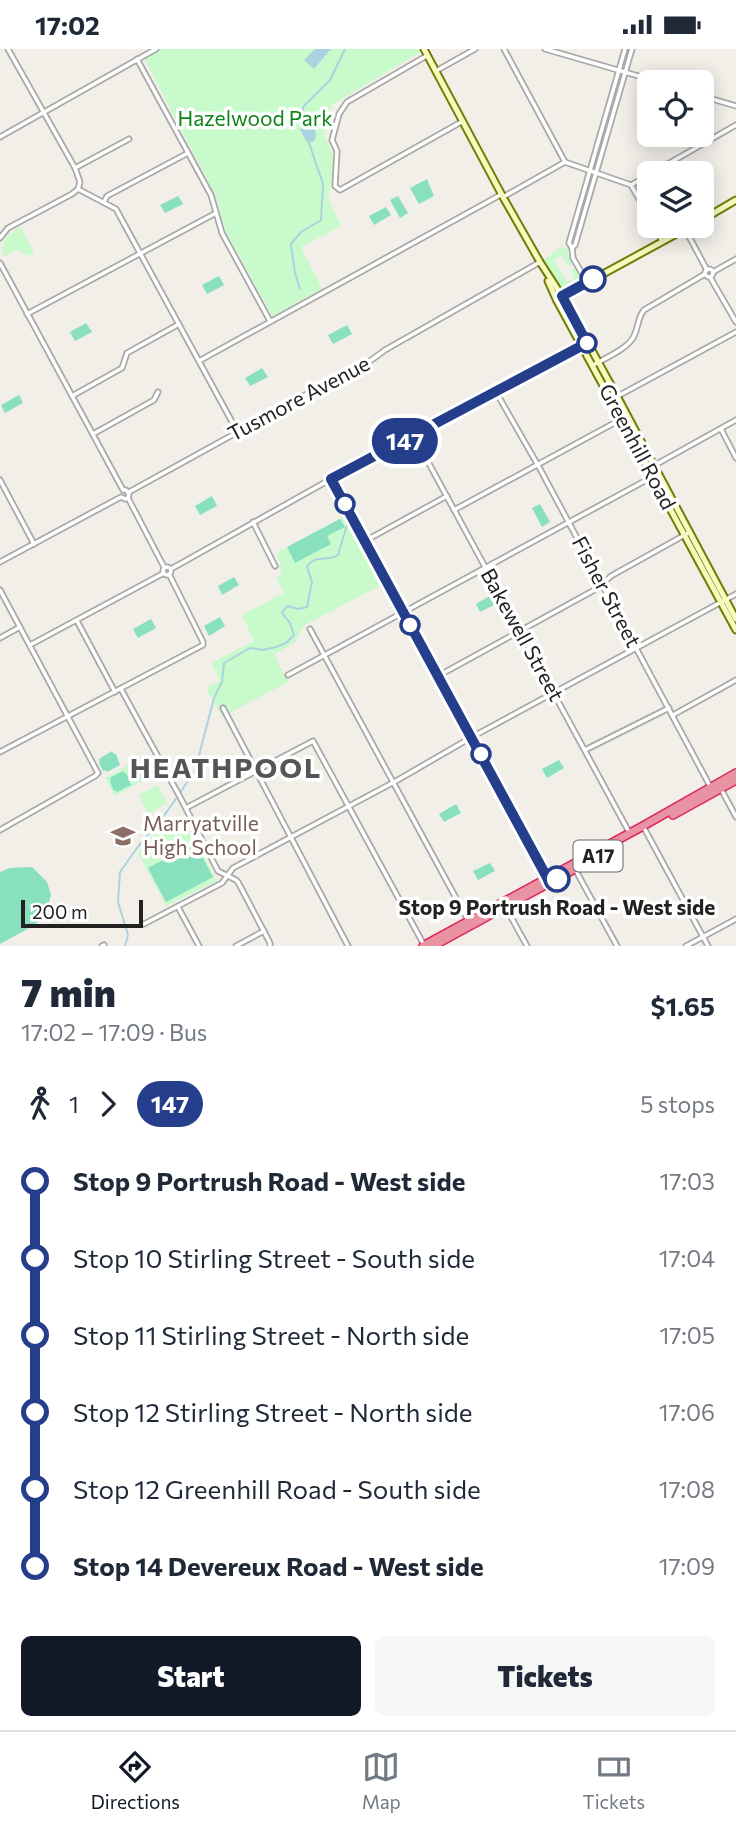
<!DOCTYPE html>
<meta charset="utf-8">
<style>
body{margin:0;font-family:Commissioner,sans-serif;background:#f6f6f7;color:#1f2937;height:100vh;display:flex;flex-direction:column;font-size:26px;white-space:nowrap}
*{box-sizing:border-box;margin:0}
p{font-size:23px;color:#747a83}
.icon{flex:none;width:38px;height:38px;fill:none;stroke:currentColor;stroke-width:2;stroke-linecap:round;stroke-linejoin:round}
.map{position:relative;height:897px;overflow:hidden}
.details{display:flex;flex-direction:column;background:#fff;flex:1}
.details>*{flex:none}
.badge{padding:0 14px;border-radius:23px;font-size:24px;line-height:46px}
.tools{position:absolute;left:637px;top:21px;display:grid;gap:14px}
.tools a{display:grid;place-items:center;width:77px;height:77px;border-radius:10px;background:#fff;box-shadow:0 4px 18px #0003;font-size:35px}
.scale{position:absolute;left:21px;bottom:18px;width:122px;box-sizing:border-box;padding-left:7px;border:4px solid #222;border-top:0;font-size:19px;line-height:24px;white-space:nowrap;color:#222;-webkit-text-stroke:5px #fff;paint-order:stroke}
.map>.badge{position:absolute;translate:-50% -50%;box-shadow:0 0 0 4px #fff}
.legs{display:flex;align-items:center;gap:10px;height:77px;padding:0 21px;font-size:23px}
.legs p{margin-inline-start:auto}
.summary{display:flex;align-items:center;justify-content:space-between;height:119px;padding:0 21px}
h1{font-size:38px;font-weight:800;line-height:52px}
.cta{display:flex;gap:14px;margin-top:auto;padding:14px 21px}
.cta a{flex:1;height:80px;border-radius:10px;background:#111827;color:#fff;font-size:28px;font-weight:800;line-height:80px;text-align:center}
.cta a+a{background:#f6f6f7;color:#1f2937}
ul{padding:0 21px;list-style:none}
li{display:flex;align-items:center;gap:24px;height:77px;font-size:26px}
li i{display:grid;place-items:center;width:10px;height:100%;margin:0 9px;background:currentColor}
li i::after{content:'';width:18px;height:18px;margin:-9px;border:5px solid;border-radius:50%;background:#fff}
li p{margin-inline-start:auto}
li:first-child i{background:linear-gradient(#0000 50%,currentColor 0)}
li:last-child i{background:linear-gradient(currentColor 50%,#0000 0)}
.status{display:flex;justify-content:space-between;align-items:center;height:49px;padding:0 35px;background:#fff;direction:ltr}
.status svg{height:19px;fill:currentColor}
.menu{display:flex;justify-content:space-around;align-items:center;height:98px;border-top:2px solid #e0e1e3;background:#fff;font-size:19px;color:#747a83}
.menu a{display:grid;justify-items:center;gap:4px}
.menu .active{color:#111827}
.map>svg:first-child{display:block}
.park{fill:#c8facc}
.pitch{fill:#88e0be}
.water{fill:#aad3df}
.lines{fill:none;stroke-linecap:round;stroke-linejoin:round}
.stream{stroke:#aad3df;stroke-width:2}
.street-casing{stroke:#a9a9a9;stroke-width:7}
.secondary-casing{stroke:#707d05;stroke-width:9}
.highway-casing{stroke:#dc2a67;stroke-width:10}
.street{stroke:#fff;stroke-width:3.5}
.secondary{stroke:#f7fabf;stroke-width:5}
.highway{stroke:#e892a2;stroke-width:7}
.line-1-casing{stroke:#fff;stroke-width:16}
.line-1{stroke:#243e8c;stroke-width:10}
.stop-1-dot{fill:#fff;stroke:#243e8c;stroke-width:3.5}
.labels{text-anchor:middle;stroke-width:7;stroke-linejoin:round;paint-order:stroke}
.shield{fill:#fff;stroke:#646464;stroke-width:2}
.shield-label{font-size:19px;font-weight:bold;fill:#222}
.park-label{font-size:21px;fill:#0c8416;stroke:#fff}
.street-label{font-size:21px;fill:#222;stroke:#fff}
.education-label{font-size:21px;fill:#785e54;stroke:#fff;text-anchor:start}
.stop-label{font-size:21px;font-weight:bold;fill:#222;stroke:#fff}
.district-label{font-size:28px;font-weight:bold;letter-spacing:2px;fill:#555;stroke:#fff}
</style>
<div class="status"><b>17:02</b><svg viewBox="0 0 49 12"><path d="M0 12V9h3v3zM5 12V6h3v6zM10 12V3h3v9zM15 12V0h3v12zM26 1h20v11H26zM47 4h2v5h-2z"/></svg></div>
<div class="map">
<svg width="736" height="897" viewBox="0 0 736 897">
<rect width="100%" height="100%" fill="#f2efe9"/>
<g class="park">
<path d="M160 0H421L422 2 333 55 324 85 336 113 328 148 341 177 301 198 322 240 272 267 226 183 215 146 144 9Z"/>
<path d="M21 178 34 204 27 207 21 202 16 201 3 208C0 192 8 184 21 178Z"/>
<path d="M561 198 567 199 568 206 573 214 568 217 562 206 554 211 567 233 575 229 571 222 575 219 581 229 579 233 565 240H560L544 211Z"/>
<path d="M350 464 387 533 305 576 294 594 274 605 288 633 222 668 206 639 220 632 211 614 254 592 242 566 284 544 276 528 282 525 278 517 281 515 276 504Z"/>
<path d="M142 709 152 727 115 747 105 729Z"/>
<path d="M157 736 167 754 148 765 139 746Z"/>
<path d="M181 766 217 832 166 857 138 804 167 769Z"/>
</g>
<g class="pitch">
<path d="M427 130 434 147 419 155 410 139Z"/>
<path d="M178 147 183 155 165 164 160 156Z"/>
<path d="M398 147 408 164 400 169 390 151Z"/>
<path d="M386 158 391 166 374 176 369 167Z"/>
<path d="M219 227 224 236 207 245 202 236Z"/>
<path d="M86 274 92 283 75 292 70 283Z"/>
<path d="M347 276 352 285 333 295 328 286Z"/>
<path d="M262 319 268 328 250 337 245 329Z"/>
<path d="M19 346 23 354 5 364 1 356Z"/>
<path d="M212 447 217 457 200 466 195 457Z"/>
<path d="M540 455 550 473 542 478 532 459Z"/>
<path d="M340 470 345 478 327 487 331 495 295 514 287 498Z"/>
<path d="M234 528 239 536 222 546 218 537Z"/>
<path d="M493 545 498 554 480 563 476 555Z"/>
<path d="M220 568 225 577 209 587 204 577Z"/>
<path d="M151 570 156 579 138 589 133 580Z"/>
<path d="M112 702 114 705H116L120 716 107 723 105 721 103 722 99 714 100 713 99 710Z"/>
<path d="M559 711 564 719 547 729 542 720Z"/>
<path d="M142 712 145 714 149 726 136 733 134 731H132L128 723 130 722 128 719Z"/>
<path d="M123 722 125 725 126 724 131 736 117 743 116 741 114 742 110 733 111 732 110 729Z"/>
<path d="M456 755 461 764 444 773 439 765Z"/>
<path d="M195 794 213 828 166 853 148 819Z"/>
<path d="M490 814 495 822 478 831 473 822Z"/>
<path d="M32 818 47 833 51 846 45 867 33 877 0 895V823L10 819Z"/>
</g>
<g class="water">
<path d="M315 0H331L314 20 304 11Z"/>
<path d="M313 76 316 84 315 91 312 93 306 92 300 81 302 78Z"/>
</g>
<g class="lines">
<g class="stream">
<path d="M304 79 303 58 330 31 345 0"/>
<path d="M300 240 295 224 291 195 301 183 321 171 323 135 308 91"/>
<path d="M125 897 128 886 118 853 120 823 137 799 166 764 195 722 214 649 222 633 224 614 250 599 263 601 276 598 286 594 294 586 290 574 282 564 287 557 298 560 307 558 312 533 307 518C314 505 328 513 338 506L348 473"/>
</g>
<g class="street-casing">
<g id="street">
<path d="M8 0 75 119 80 133 78 140"/>
<path d="M504 0 565 113"/>
<path d="M545 0 659 33"/>
<path d="M428 6 347 53 339 65 332 91 337 102 335 137 340 141 463 72"/>
<path d="M137 10 211 146 222 184 270 272"/>
<path d="M436 22 475 0"/>
<path d="M702 47 736 57"/>
<path d="M0 88 156 0"/>
<path d="M75 119 129 90"/>
<path d="M652 124 736 76"/>
<path d="M631 136 649 126"/>
<path d="M78 140 116 160 237 382"/>
<path d="M503 148 565 113 631 136 649 167"/>
<path d="M104 153 107 147 188 104"/>
<path d="M654 177 662 192"/>
<path d="M685 180 707 221"/>
<path d="M0 189 8 179 72 145 78 140"/>
<path d="M572 199 575 196 632 0"/>
<path d="M0 214 123 441H126L129 445 128 449 125 450 121 448 0 513"/>
<circle cx="709" cy="224" r="4"/>
<path d="M713 223 736 210"/>
<path d="M710 228 736 273"/>
<path d="M587 233 573 209 572 199 569 194 625 0"/>
<path d="M27 265 216 164"/>
<path d="M199 312 502 145"/>
<path d="M593 316C604 310 629 299 634 287 639 277 637 270 644 261L705 225"/>
<path d="M496 343 539 418 711 739"/>
<path d="M72 347 122 319 127 304 179 275"/>
<path d="M618 347 736 283"/>
<path d="M721 380 736 409"/>
<path d="M93 385 154 351 158 343"/>
<path d="M414 387 629 783"/>
<path d="M655 416 736 371"/>
<path d="M331 430 547 829"/>
<path d="M0 431 34 495"/>
<path d="M129 443 316 340C342 331 363 318 385 301L540 213"/>
<path d="M128 449 164 518"/>
<path d="M454 461 627 367"/>
<path d="M253 473 275 517"/>
<path d="M365 492 447 447"/>
<circle cx="167" cy="522" r="4"/>
<path d="M171 520 331 430 587 294"/>
<path d="M0 541 98 724 95 727 0 781"/>
<path d="M77 572 115 643"/>
<path d="M310 580 469 873"/>
<path d="M0 589 20 578"/>
<path d="M30 596 164 524"/>
<path d="M288 626 652 428"/>
<path d="M438 627 598 539 611 527 690 483"/>
<path d="M121 640 180 748 218 822 236 831 238 833 270 894V897"/>
<path d="M223 659 348 897"/>
<path d="M673 666 736 631"/>
<path d="M585 701 669 659"/>
<path d="M0 703 203 596V593L169 525"/>
<path d="M721 740 736 768"/>
<path d="M186 759 313 692 424 896"/>
<path d="M643 777 708 897"/>
<path d="M575 820 617 897"/>
<path d="M178 858 199 897"/>
<path d="M506 859 527 897"/>
<path d="M144 875 222 834 233 819 396 732 472 688 736 545"/>
<path d="M102 897 104 896"/>
<path d="M236 897 264 882"/>
<path d="M686 897 736 870"/>
</g>
</g>
<g class="secondary-casing">
<g id="secondary">
<path d="M424 0 503 148 540 213 562 247 617 347 736 570"/>
<path d="M702 171 736 151"/>
<path d="M548 232 556 250 736 581"/>
<path d="M559 249 691 177"/>
</g>
</g>
<g class="highway-casing">
<g id="highway">
<path d="M673 766 736 731"/>
<path d="M423 897 643 777 736 724"/>
<path d="M433 897 604 804"/>
</g>
</g>
<use href="#street" class="street"/>
<use href="#secondary" class="secondary"/>
<use href="#highway" class="highway"/>
</g>
<g class="lines">
<g class="line-1-casing">
<path id="line-1" d="M557 830 550 834 331 430 587 294 562 247 593 230"/>
</g>
<use href="#line-1" class="line-1"/>
</g>
<defs>
<g id="school-bare" transform="scale(1.89)"><path d="M0-5L7-2L0 1L-7-2ZM-4 1L0 2.5L4 1V4Q0 6-4 4Z" fill="#8d6e63" stroke="#fff" stroke-width="2.5" paint-order="stroke"/></g>
</defs>
<g fill-rule="evenodd">
<use href="#school-bare" x="123" y="787"/>
</g>
<g class="stop-1-dot">
<circle cx="593" cy="230" r="12"/>
<circle cx="587" cy="294" r="9"/>
<circle cx="345" cy="455" r="9"/>
<circle cx="410" cy="576" r="9"/>
<circle cx="481" cy="705" r="9"/>
<circle cx="557" cy="830" r="12"/>
</g>
<g class="labels">
<rect class="shield" x="573.5" y="791.5" width="49" height="31" rx="5"/>
<g class="shield-label">
<text x="598" y="814">A17</text>
</g>
<g class="park-label">
<text x="255" y="77">Hazelwood Park</text>
</g>
<g class="street-label">
<text transform="translate(299 350) rotate(-28)" y="7">Tusmore Avenue</text>
<text transform="translate(637 398) rotate(62)" y="7">Greenhill Road</text>
<text transform="translate(606 543) rotate(62)" y="7">Fisher Street</text>
<text transform="translate(522 586) rotate(61)" y="7">Bakewell Street</text>
</g>
<g class="education-label">
<text x="143" y="782">Marryatville<tspan x="143" dy="24">High School</tspan></text>
</g>
<g class="stop-label">
<text x="557" y="866">Stop 9 Portrush Road - West side</text>
</g>
<g class="district-label">
<text x="226" y="729">HEATHPOOL</text>
</g>
</g>
</svg>
<div class="tools">
<a><svg class="icon" aria-label="locate" viewBox="0 0 24 24"><circle cx="12" cy="12" r="6"/><path d="M12 2v4M12 18v4M2 12h4M18 12h4"/></svg></a>
<a><svg class="icon" aria-label="layers" viewBox="0 0 24 24"><path d="M12 4l9 5-9 5-9-5zM3 14l9 5 9-5"/></svg></a>
</div>
<div class="scale">200 m</div>
<b class="badge" style="left:405px;top:392px;background:#243e8c;color:#fff">147</b>
</div>
<section class="details">
<div class="summary"><div><h1>7 min</h1><p>17:02 – 17:09 · Bus</p></div><b>$1.65</b></div>
<div class="legs"><svg class="icon" aria-label="walk" viewBox="0 0 24 24"><circle cx="13" cy="4" r="2"/><path d="M13 8l-2 6 4 7M11 14l-3 7M7 12l3-4h3l4 4"/></svg>1<svg class="icon" aria-label="forward" viewBox="0 0 24 24"><path d="M9 5l7 7-7 7"/></svg><b class="badge" style="background:#243e8c;color:#fff">147</b><p>5 stops</p></div>
<ul>
<li><i style="color:#243e8c"></i><b>Stop 9 Portrush Road - West side</b><p>17:03</p></li>
<li><i style="color:#243e8c"></i><span>Stop 10 Stirling Street - South side</span><p>17:04</p></li>
<li><i style="color:#243e8c"></i><span>Stop 11 Stirling Street - North side</span><p>17:05</p></li>
<li><i style="color:#243e8c"></i><span>Stop 12 Stirling Street - North side</span><p>17:06</p></li>
<li><i style="color:#243e8c"></i><span>Stop 12 Greenhill Road - South side</span><p>17:08</p></li>
<li><i style="color:#243e8c"></i><b>Stop 14 Devereux Road - West side</b><p>17:09</p></li>
</ul>
<div class="cta"><a>Start</a><a>Tickets</a></div>
</section>
<nav class="menu">
<a class="active"><svg class="icon" aria-label="directions" viewBox="0 0 24 24"><path d="M12 3l9 9-9 9-9-9zM9 14v-3h6M13 9l2 2-2 2"/></svg>Directions</a>
<a><svg class="icon" aria-label="map" viewBox="0 0 24 24"><path d="M3 6l6-2 6 2 6-2v14l-6 2-6-2-6 2zM9 4v14M15 6v14"/></svg>Map</a>
<a><svg class="icon" aria-label="tickets" viewBox="0 0 24 24"><path d="M3 7h18v10H3zM15 7v10"/></svg>Tickets</a>
</nav>
